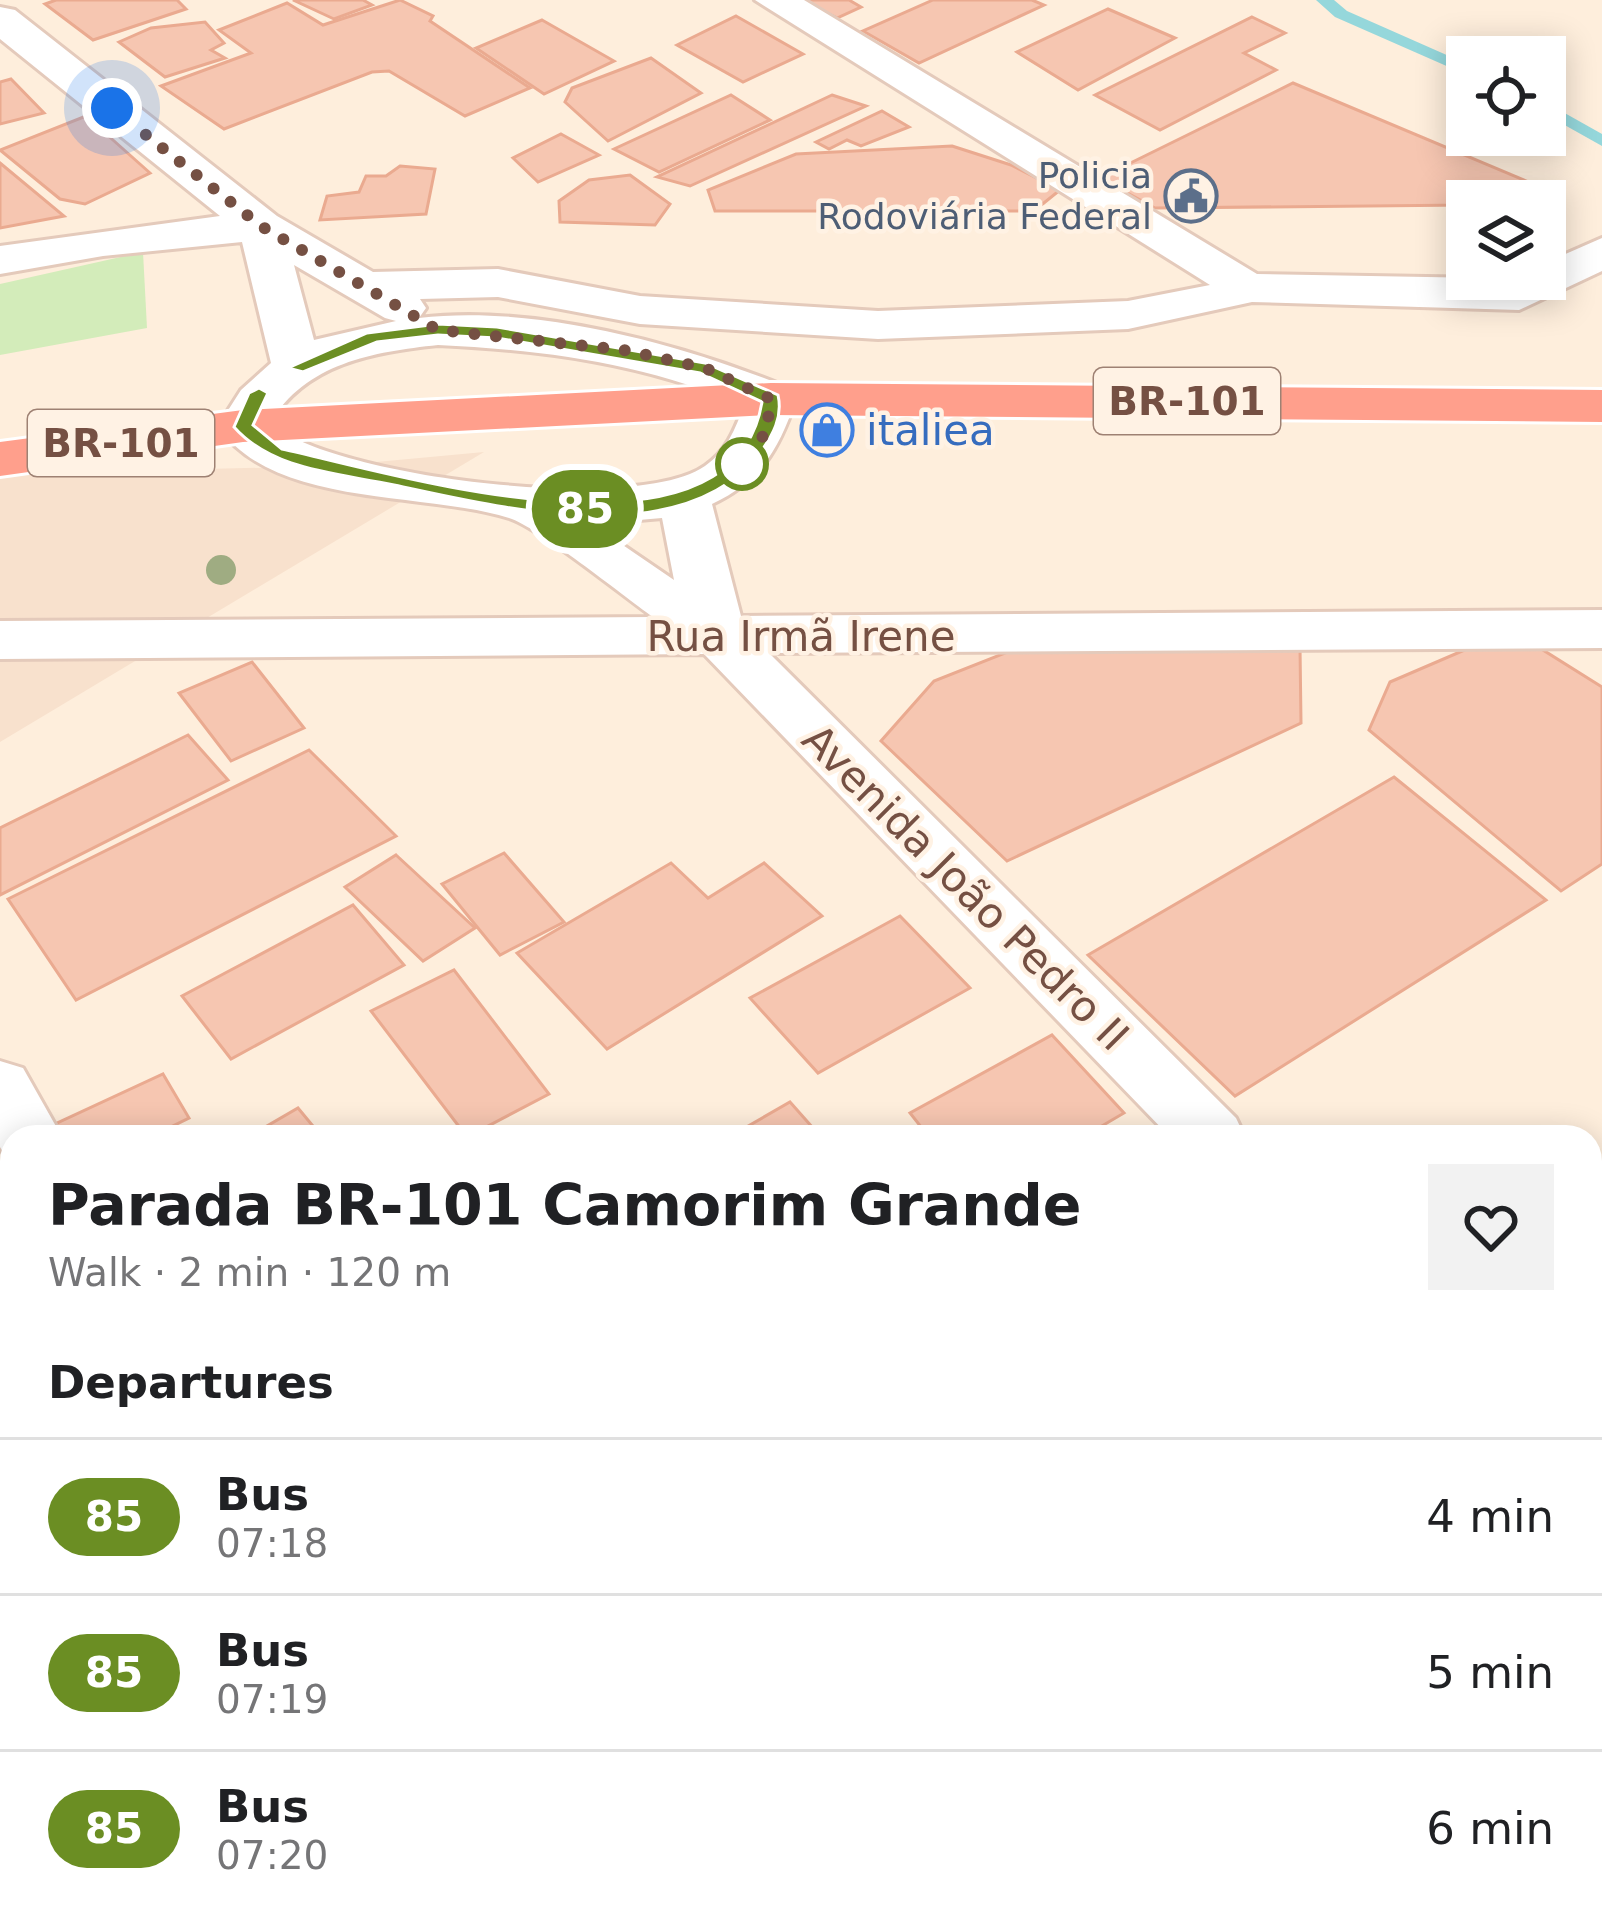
<!DOCTYPE html>
<meta charset="utf-8">
<style>
body{margin:0;font-family:"DejaVu Sans",sans-serif;background:#f2f2f2;color:#202124;height:100vh;display:flex;flex-direction:column;font-size:45px;white-space:nowrap}
*{box-sizing:border-box;margin:0}
p{font-size:39px;color:#757577}
.icon{flex:none;width:66px;height:66px;fill:none;stroke:currentColor;stroke-width:2;stroke-linecap:round;stroke-linejoin:round}
.map{position:relative;flex:1;overflow:hidden}
.drawer{position:absolute;left:0px;top:1125px;width:1602px;height:804px;display:flex;flex-direction:column;background:#fff;border-radius:36px 36px 0 0;box-shadow:0 6px 30px #0003}
.drawer>*{flex:none}
.badge{padding:0 24px;border-radius:39px;font-size:42px;line-height:78px}
.buttons{position:absolute;left:1446px;top:36px;display:grid;gap:24px}
.buttons a{display:grid;place-items:center;width:120px;height:120px;border-radius:0px;background:#fff;box-shadow:0 6px 30px #0003;font-size:60px}
.you{position:absolute;width:60px;height:60px;margin:-30px;border:9px solid #fff;border-radius:50%;background:#1a73e8;box-shadow:0 0 0 18px #1a73e833}
.map>.badge{position:absolute;translate:-50% -50%;box-shadow:0 0 0 6px #fff}
h2{padding:0 48px;font-size:45px;line-height:108px}
.round{display:grid;place-items:center;flex:none;width:126px;height:126px;border-radius:0px;background:#f2f2f2}
.head{display:flex;align-items:center;justify-content:space-between;height:204px;padding:0 48px}
h1{font-size:57px;font-weight:700;line-height:90px}
ul{padding:0;list-style:none}
li{display:flex;align-items:center;gap:36px;height:156px;padding:0 48px;border-top:3px solid #e0e0e0}
li div{flex:1}
li b{display:block;font-size:45px}
li em{font-style:normal}
li .badge{min-width:132px;font-weight:700;text-align:center}
.map>svg:first-child{display:block}
.residential{fill:#f8e1cd}
.green{fill:#d3ecba}
.lines{fill:none;stroke-linecap:round;stroke-linejoin:round}
.stream{fill:#95d7db;fill-rule:evenodd}
.building{fill:#f6c6b1;stroke:#eaaa90;stroke-width:3}
.street-casing{stroke:#e4cabb;stroke-width:6}
.highway-casing{stroke:#fff;stroke-width:6}
.street{fill:#fff;fill-rule:evenodd}
.highway{fill:#ff9f8c;fill-rule:evenodd}
.tree{fill:#9fac82}
.line{fill:#6b8e23;stroke:#fff;stroke-width:3}
.walk{stroke:#755043;stroke-width:12;stroke-dasharray:0 21.6}
.stop-dot{fill:#fff;stroke:#6b8e23;stroke-width:6}
.labels{text-anchor:middle;stroke-width:9;stroke-linejoin:round;paint-order:stroke}
.far-service-label{font-size:36px;fill:#4e5e75;stroke:#fff2e4;text-anchor:end}
.shield{fill:#fff2e4;stroke:#9e8173;stroke-width:3}
.shield-label{font-size:39px;font-weight:bold;fill:#755043}
.shop-label{font-size:42px;fill:#366cbe;stroke:#fff2e4;text-anchor:start}
.street-label{font-size:42px;fill:#755043;stroke:#fff2e4}
</style>
<div class="map">
<svg width="1602" height="1929" viewBox="0 0 1602 1929">
<rect width="100%" height="100%" fill="#feeedc"/>
<path class="residential" d="M484 452 0 742V474L333 466Z"/>
<path class="green" d="M143 252 147 328 0 355V284Z"/>
<g class="lines">
<g class="stream">
<path d="M1316 0H1334L1347 11 1467 64V75L1335 17Z"/>
<path d="M1545 102 1602 134V146L1545 114Z"/>
</g>
</g>
<g class="building">
<path d="M56 0H177L186 9 93 40 45 4Z"/>
<path d="M293 0H363L372 5 334 19Z"/>
<path d="M400 0 433 16 430 21 530 88 465 116 389 71 372 72 224 129 161 86 251 53 219 30 287 3 323 25Z"/>
<path d="M802 0H849L861 7 837 18Z"/>
<path d="M933 0H1032L1044 5 919 63 863 31Z"/>
<path d="M1108 9 1175 38 1078 90 1017 52Z"/>
<path d="M736 16 803 54 743 82 677 45Z"/>
<path d="M1252 17 1285 33 1244 53 1276 70 1160 130 1095 95Z"/>
<path d="M542 20 614 61 544 94 476 48Z"/>
<path d="M205 22 224 43 211 50 225 58 165 77 119 42 151 28Z"/>
<path d="M651 58 701 93 608 141 565 102 572 88Z"/>
<path d="M11 79 44 113 0 124V82Z"/>
<path d="M1293 83 1550 191 1535 201 1467 205 1155 208 1100 178Z"/>
<path d="M731 95 770 120 659 172 614 149Z"/>
<path d="M832 95 866 106 690 186 657 177Z"/>
<path d="M882 111 909 127 861 146 847 140 829 149 816 142Z"/>
<path d="M86 116 150 173 85 204 60 199 0 150Z"/>
<path d="M561 134 599 155 538 182 513 158Z"/>
<path d="M952 146 1011 165 1060 190 1034 211H715L708 190 796 154Z"/>
<path d="M0 163 64 216 0 228Z"/>
<path d="M400 166 435 169 426 214 320 220 327 196 359 192 366 176H386Z"/>
<path d="M630 175 670 204 655 225 560 222 559 201 589 180Z"/>
<path d="M1511 630 1602 687V864L1561 891 1369 730 1390 682Z"/>
<path d="M1028 644 1300 647 1301 723 1007 861 881 741 934 681Z"/>
<path d="M252 662 304 728 231 761 179 693Z"/>
<path d="M188 735 228 780 0 895V828Z"/>
<path d="M309 750 396 836 76 1000 8 899Z"/>
<path d="M1394 777 1546 900 1235 1096 1088 955Z"/>
<path d="M504 853 564 922 500 955 442 884Z"/>
<path d="M396 855 475 928 423 961 345 887Z"/>
<path d="M671 863 708 898 764 863 822 916 607 1049 517 953Z"/>
<path d="M353 905 404 965 231 1059 182 996Z"/>
<path d="M900 916 970 988 818 1073 750 998Z"/>
<path d="M454 970 549 1094 467 1137 371 1011Z"/>
<path d="M1052 1035 1124 1113 1083 1137H929L910 1113Z"/>
<path d="M163 1074 189 1118 150 1137H60L53 1125Z"/>
<path d="M790 1102 821 1137H729Z"/>
<path d="M298 1108 322 1137H248Z"/>
<path d="M12 1251V1382L0 1389V1257Z"/>
<path d="M12 1446V1566L0 1572V1452Z"/>
<path d="M1590 1631 1602 1643V1778L1590 1788Z"/>
<path d="M12 1669V1732L0 1706V1675Z"/>
<path d="M1602 1837V1887L1590 1873V1847Z"/>
<path d="M996 1917H1261L1248 1929H982Z"/>
<path d="M1528 1917 1538 1929H1339L1330 1918Z"/>
</g>
<g class="lines">
<g class="street-casing">
<g id="street">
<path d="M755 0H804L1257 274 1545 279V263L1602 238V271L1519 310 1252 302 1128 329 878 339 640 324 498 297 420 299 426 308 419 318C535 304 682 344 789 388L796 399C779 449 761 481 712 504L741 616 1602 610V648L769 653 1236 1118 1245 1137H1170L704 654 0 659V621L653 617C622 595 538 527 509 518 424 491 273 508 218 426L241 390 271 363 242 242 103 256 0 274V246L220 216 0 39V7L15 10 277 216 373 272 498 269 640 296 878 311 1128 301 1210 285ZM294 265 385 318 396 321 314 340ZM438 345C544 350 645 363 744 406 735 429 727 451 705 466 636 515 331 477 270 423 306 363 373 352 438 345ZM662 518 674 580 592 524Z"/>
<path d="M0 1061 23 1068 62 1137H12V1159L5 1156 0 1147Z"/>
<path d="M1602 1318V1384L1590 1389V1322Z"/>
<path d="M1590 1486 1602 1491V1568L1590 1564Z"/>
<path d="M431 1917H518L523 1929H435Z"/>
<path d="M741 1917H838L834 1929H736Z"/>
</g>
</g>
<g class="highway-casing">
<path id="highway" d="M771 383 1602 390V422L771 415 243 442 0 476V442L243 410Z"/>
</g>
<use href="#street" class="street"/>
<use href="#highway" class="highway"/>
</g>
<circle class="tree" cx="221" cy="570" r="15"/>
<path class="line" d="M438 324 497 327 705 363 778 395C783 417 773 435 760 453 682 555 499 507 394 485 338 473 273 471 234 427L249 393 259 388 268 393 253 425 282 449C394 473 733 579 762 402L700 373 497 338 438 335 377 342 303 372 288 368 367 333Z"/>
<g class="lines">
<path class="walk" d="M112 108 261 226 438 330 624 350 705 368 771 399 766 432 742 464"/>
</g>
<defs>
<g id="civic-ring" transform="scale(2.7)"><circle r="9.5" fill="#fff2e4" stroke="#5c6f8a" stroke-width="1.5"/><path d="M-.6-6.5H3V-4.5H.6V-3L4-1V1h2V6H-6V1h2V-1L-.6-3ZM-1.2 2.5V6h2.4V2.5Z" fill="#5c6f8a"/></g>
<g id="shop-ring" transform="scale(2.7)"><circle r="9.5" fill="#fff2e4" stroke="#3f7fe0" stroke-width="1.5"/><path d="M-5-2.5h2.3a2.7 3.5 0 0 1 5.4 0H5L5.5 6h-11ZM-1.5-2.5h3a1.5 2.3 0 0 0-3 0Z" fill="#3f7fe0"/></g>
</defs>
<g fill-rule="evenodd">
<use href="#civic-ring" x="1191" y="196"/>
<use href="#shop-ring" x="827" y="430"/>
</g>
<circle class="stop-dot" cx="742" cy="464" r="24"/>
<g class="labels">
<g class="far-service-label">
<text x="1152" y="188">Policia<tspan x="1152" dy="41">Rodoviária Federal</tspan></text>
</g>
<g class="shield">
<rect x="1094" y="368" width="186" height="66" rx="9"/>
<rect x="28" y="410" width="186" height="66" rx="9"/>
</g>
<g class="shield-label">
<text x="1187" y="415">BR-101</text>
<text x="121" y="457">BR-101</text>
</g>
<g class="shop-label">
<text x="866" y="445">italiea</text>
</g>
<g class="street-label">
<text x="801" y="651">Rua Irmã Irene</text>
<text transform="translate(966 887) rotate(45)" y="15">Avenida João Pedro II</text>
</g>
</g>
</svg>
<div class="buttons">
<a><svg class="icon" aria-label="locate" viewBox="0 0 24 24"><circle cx="12" cy="12" r="6"/><path d="M12 2v4M12 18v4M2 12h4M18 12h4"/></svg></a>
<a><svg class="icon" aria-label="layers" viewBox="0 0 24 24"><path d="M12 4l9 5-9 5-9-5zM3 14l9 5 9-5"/></svg></a>
</div>
<div class="you" style="left:112px;top:108px"></div>
<b class="badge" style="left:585px;top:509px;background:#6b8e23;color:#fff">85</b>
<section class="drawer">
<div class="head"><div><h1>Parada BR-101 Camorim Grande</h1><p>Walk · 2 min · 120 m</p></div><a class="round"><svg class="icon" aria-label="heart" viewBox="0 0 24 24"><path d="M12 20l-8-8c-3-5 5-10 8-4 3-6 11-1 8 4z"/></svg></a></div>
<h2>Departures</h2>
<ul>
<li><span class="badge" style="background:#6b8e23;color:#fff">85</span><div><b>Bus</b><p>07:18</p></div><em>4 min</em></li>
<li><span class="badge" style="background:#6b8e23;color:#fff">85</span><div><b>Bus</b><p>07:19</p></div><em>5 min</em></li>
<li><span class="badge" style="background:#6b8e23;color:#fff">85</span><div><b>Bus</b><p>07:20</p></div><em>6 min</em></li>
</ul>
</section>
</div>
